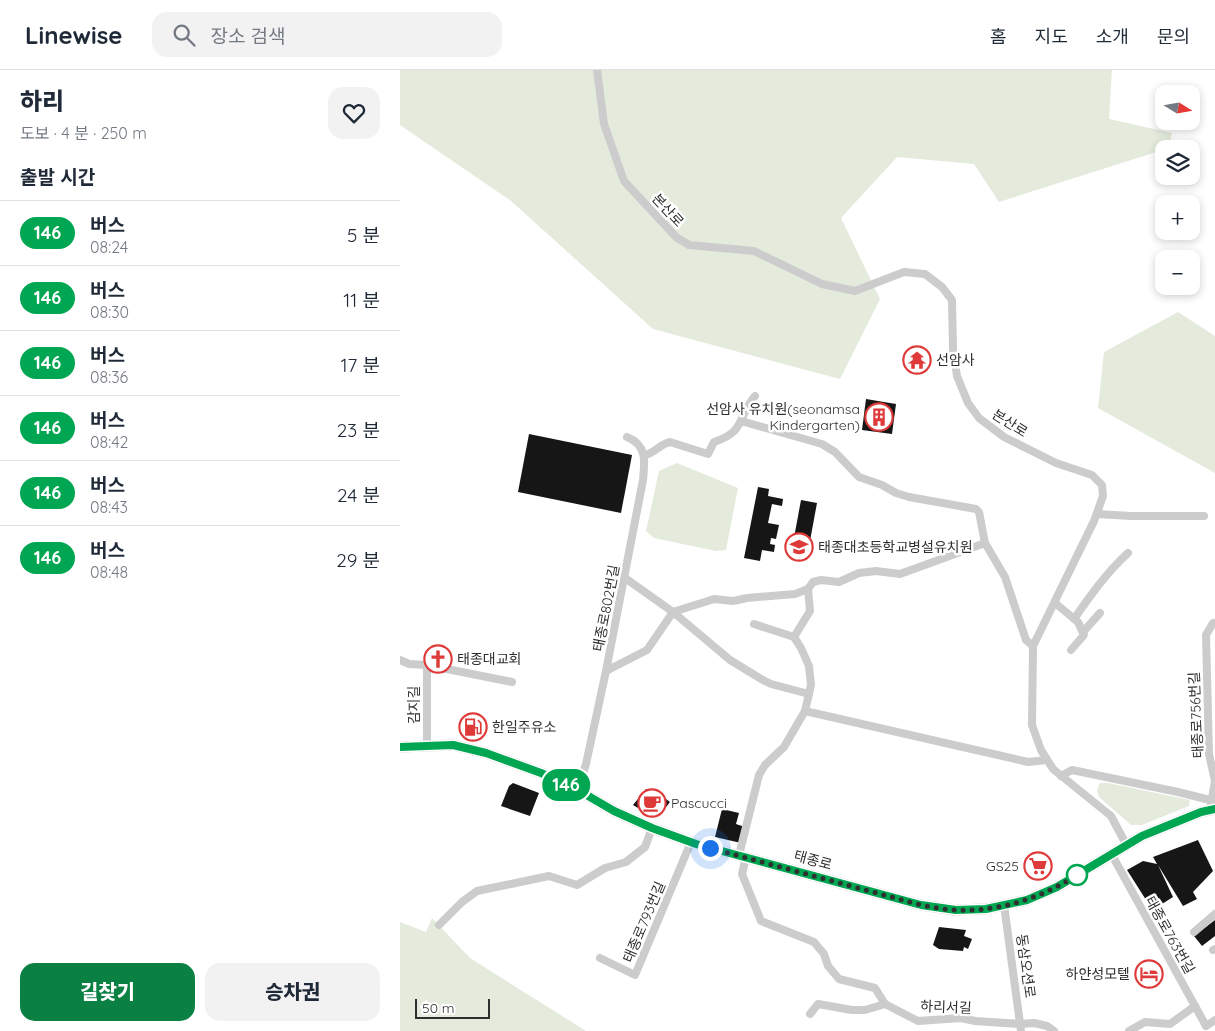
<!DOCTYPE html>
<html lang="ko">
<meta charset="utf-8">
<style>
body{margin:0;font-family:Quicksand,"Noto Sans KR",sans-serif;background:#f2f2f3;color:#1f2937;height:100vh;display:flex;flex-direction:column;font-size:19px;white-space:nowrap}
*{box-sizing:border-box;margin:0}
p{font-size:16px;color:#747a83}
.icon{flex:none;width:28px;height:28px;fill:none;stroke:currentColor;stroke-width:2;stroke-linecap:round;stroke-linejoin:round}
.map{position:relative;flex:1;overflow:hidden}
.drawer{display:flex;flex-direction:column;background:#fff;width:400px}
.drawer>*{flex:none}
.badge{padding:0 10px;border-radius:16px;font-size:18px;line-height:32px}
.needle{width:32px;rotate:101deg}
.fabs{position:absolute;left:755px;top:15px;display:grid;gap:10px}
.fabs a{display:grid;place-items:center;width:45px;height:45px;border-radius:10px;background:#fff;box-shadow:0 2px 8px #0003;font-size:25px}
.scale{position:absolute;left:15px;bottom:12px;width:75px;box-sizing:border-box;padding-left:5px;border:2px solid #2f2f2f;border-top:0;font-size:14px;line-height:18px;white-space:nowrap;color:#2f2f2f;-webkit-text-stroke:4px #fff;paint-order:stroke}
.you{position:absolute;width:25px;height:25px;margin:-12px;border:4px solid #fff;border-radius:50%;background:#1a73e8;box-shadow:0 0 0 8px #1a73e833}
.map>.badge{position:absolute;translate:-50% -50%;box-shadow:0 0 0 2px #fff}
h2{padding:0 20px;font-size:19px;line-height:45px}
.round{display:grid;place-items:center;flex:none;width:52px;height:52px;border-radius:15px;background:#f2f2f3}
.summary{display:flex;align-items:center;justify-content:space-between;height:85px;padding:0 20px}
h1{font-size:24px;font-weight:800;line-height:38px}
.button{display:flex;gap:10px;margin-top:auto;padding:10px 20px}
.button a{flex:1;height:58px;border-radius:15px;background:#0b8043;color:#fff;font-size:20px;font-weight:800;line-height:58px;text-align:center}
.button a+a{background:#f2f2f3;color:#1f2937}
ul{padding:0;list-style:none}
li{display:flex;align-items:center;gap:15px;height:65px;padding:0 20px;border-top:1px solid #e0e1e3}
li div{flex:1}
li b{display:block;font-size:19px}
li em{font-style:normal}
li .badge{min-width:55px;font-weight:700;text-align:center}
header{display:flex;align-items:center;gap:30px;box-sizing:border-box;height:70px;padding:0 25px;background:#fff;border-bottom:1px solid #e0e1e3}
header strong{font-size:24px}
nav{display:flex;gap:28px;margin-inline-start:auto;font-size:18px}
.search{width:350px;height:45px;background:#f2f2f3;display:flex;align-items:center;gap:12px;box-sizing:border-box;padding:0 18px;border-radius:15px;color:#747a83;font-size:19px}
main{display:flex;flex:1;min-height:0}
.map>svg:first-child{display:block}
.green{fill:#e4ebdd}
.building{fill:#161616}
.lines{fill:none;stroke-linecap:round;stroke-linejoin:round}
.minor{stroke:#ccc;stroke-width:8}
.secondary{stroke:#b9b9b9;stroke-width:11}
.line-casing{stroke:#fff;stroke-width:11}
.line{stroke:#00a651;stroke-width:8}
.walk{stroke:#2f2f2f;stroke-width:5;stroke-dasharray:0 9}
.stop-dot{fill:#fff;stroke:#00a651;stroke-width:2.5}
.labels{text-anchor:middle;stroke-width:5;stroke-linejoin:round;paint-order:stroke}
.street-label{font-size:14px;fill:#2f2f2f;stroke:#fff}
.poi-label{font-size:14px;fill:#2f2f2f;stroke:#fff;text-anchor:start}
</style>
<header>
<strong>Linewise</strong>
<div class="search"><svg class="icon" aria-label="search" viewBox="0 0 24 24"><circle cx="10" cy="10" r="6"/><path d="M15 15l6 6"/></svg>장소 검색</div>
<nav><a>홈</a><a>지도</a><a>소개</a><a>문의</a></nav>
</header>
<main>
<section class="drawer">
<div class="summary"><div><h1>하리</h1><p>도보 · 4 분 · 250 m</p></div><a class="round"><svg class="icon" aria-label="heart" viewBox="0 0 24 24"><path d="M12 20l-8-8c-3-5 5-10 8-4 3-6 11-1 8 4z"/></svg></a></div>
<h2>출발 시간</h2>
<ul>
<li><span class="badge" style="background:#00a651;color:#fff">146</span><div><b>버스</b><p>08:24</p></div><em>5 분</em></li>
<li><span class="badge" style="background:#00a651;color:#fff">146</span><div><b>버스</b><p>08:30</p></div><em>11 분</em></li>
<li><span class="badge" style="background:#00a651;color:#fff">146</span><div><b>버스</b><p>08:36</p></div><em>17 분</em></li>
<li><span class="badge" style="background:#00a651;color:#fff">146</span><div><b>버스</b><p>08:42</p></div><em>23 분</em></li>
<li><span class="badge" style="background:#00a651;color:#fff">146</span><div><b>버스</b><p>08:43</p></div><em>24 분</em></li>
<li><span class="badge" style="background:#00a651;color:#fff">146</span><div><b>버스</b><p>08:48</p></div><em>29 분</em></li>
</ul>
<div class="button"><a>길찾기</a><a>승차권</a></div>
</section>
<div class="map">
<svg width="815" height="961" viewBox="0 0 815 961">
<rect width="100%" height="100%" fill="#fff"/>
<g class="green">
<path d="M0 0H712L709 49 772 63 769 78 599 132 574 94 497 87 441 148 480 229 440 309 253 259 111 131 0 55Z"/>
<path d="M778 242 815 266V403L698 338 704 282Z"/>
<path d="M277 393 338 418 326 480 316 481 254 468 246 461 259 401Z"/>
<path d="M700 713H708L790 730 789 736 742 755H731L699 727 697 720Z"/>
<path d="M32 848 70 888 186 961H0V852L26 862Z"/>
</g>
<g class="building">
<path d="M466 329 496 334 492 364 462 360Z"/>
<path d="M129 364 232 385 221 443 118 422Z"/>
<path d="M358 417 369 419 368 426 383 429 382 436 372 434 368 453 379 455 376 469 371 468 370 474 375 475 374 482 362 480 360 491 344 488Z"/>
<path d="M401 430 417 433 407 487 391 484Z"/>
<path d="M62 649 83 653 81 663 60 659Z"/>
<path d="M113 713 139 723 130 746 101 736 109 716Z"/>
<path d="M246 719 255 721 270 732 260 745H250L233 735Z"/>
<path d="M322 739 339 743 336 754 345 757 341 773 315 767Z"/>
<path d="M798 770 813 801 793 822 797 829 783 836 758 795 773 827 762 834 748 833 727 800 743 791 757 794 753 787Z"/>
<path d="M815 850V866L802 876 794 866Z"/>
<path d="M539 857 566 860 564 866 572 869 568 879 564 877 563 881 539 879 533 875Z"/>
</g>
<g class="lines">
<g class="minor">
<path d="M197 0 204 54 224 111 276 167 289 175 354 181 422 214 455 221 504 202 525 204 542 217 552 230 553 280 557 306 568 333 579 348 604 367 656 393 692 405 702 415 703 426 694 451 633 576 632 655 641 680 653 699 711 746 727 776"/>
<path d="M341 351 422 374 435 382 459 407 482 415 496 423 509 427 576 439 579 442 585 473 605 507 626 570 633 576"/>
<path d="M245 385C255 383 260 374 270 372L308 384 314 372C346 362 337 347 355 326"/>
<path d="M697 444 731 446H804"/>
<path d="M225 508 273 542 314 529 333 531 347 528 395 524 408 519 413 512 421 510 439 512 459 503 476 501 500 504 585 473"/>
<path d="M655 533 678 552 684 565 671 580"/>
<path d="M674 549C690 526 707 502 728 483"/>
<path d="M683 562 700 543"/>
<path d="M394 567 410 541 408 519"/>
<path d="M0 590 9 594 27 595 112 612"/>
<path d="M27 595V676"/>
<path d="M206 601 247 580 273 542 330 590 363 610 371 614 409 624"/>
<path d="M405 641 628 692 647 690"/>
<path d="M661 706 672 700 778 722 814 731"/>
<path d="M178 720 186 694 206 601 243 410C245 391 247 375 227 367"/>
<path d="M810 740 815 711 809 684 806 565 813 553H815"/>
<path d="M339 785 359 705 365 695 384 677 405 641 411 615 409 596 401 578 394 567 354 554"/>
<path d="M712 785 806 956 815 950"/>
<path d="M346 787 342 804 361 851 414 872 424 884 428 896 439 909 475 918 485 934 518 951 561 948 575 951 620 954 634 953 647 956 654 961"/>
<path d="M604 835 621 961"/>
<path d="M39 855 62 832 77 821 149 806 177 815 205 798 226 792 245 777 252 758"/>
<path d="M794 862 815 844"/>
<path d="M813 880 815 879"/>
<path d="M200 888 235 905 291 772"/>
<path d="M410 944 418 934 452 940H465L485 934"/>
<path d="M729 961 745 952 770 954 795 936"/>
</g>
<path class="secondary" d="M0 677 53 675 86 683 141 703 178 720 214 741 252 758 296 774 521 835 555 840 586 839 627 830 657 817 742 766 801 742 815 739"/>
</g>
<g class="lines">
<g class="line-casing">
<path id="line" d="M0 677 53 675 86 683 141 703 178 720 214 741 252 758 296 774 521 835 556 840 586 839 627 830 657 817 742 766 801 742 815 739"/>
</g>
<use href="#line" class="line"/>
<path class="walk" d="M310 778 521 835C533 837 545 840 556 840 599 842 641 828 677 805"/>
</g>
<defs>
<g id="temple-ring" transform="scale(1.4375)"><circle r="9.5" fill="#fff" stroke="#de3a39" stroke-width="1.5"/><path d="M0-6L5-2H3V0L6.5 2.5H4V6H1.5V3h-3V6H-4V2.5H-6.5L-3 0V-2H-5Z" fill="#de3a39"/></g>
<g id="building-ring" transform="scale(1.4375)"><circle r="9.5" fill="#fff" stroke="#de3a39" stroke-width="1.5"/><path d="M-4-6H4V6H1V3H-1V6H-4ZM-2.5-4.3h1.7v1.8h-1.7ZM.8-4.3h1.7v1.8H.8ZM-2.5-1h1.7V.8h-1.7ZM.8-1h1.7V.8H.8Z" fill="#de3a39"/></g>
<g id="school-ring" transform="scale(1.4375)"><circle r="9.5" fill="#fff" stroke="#de3a39" stroke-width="1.5"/><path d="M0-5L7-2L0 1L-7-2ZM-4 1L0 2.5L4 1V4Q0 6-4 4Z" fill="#de3a39"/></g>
<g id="church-ring" transform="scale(1.4375)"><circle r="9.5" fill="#fff" stroke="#de3a39" stroke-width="1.5"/><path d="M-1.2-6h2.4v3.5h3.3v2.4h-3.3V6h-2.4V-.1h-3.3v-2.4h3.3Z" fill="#de3a39"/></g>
<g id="fuel-ring" transform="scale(1.4375)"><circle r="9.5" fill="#fff" stroke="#de3a39" stroke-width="1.5"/><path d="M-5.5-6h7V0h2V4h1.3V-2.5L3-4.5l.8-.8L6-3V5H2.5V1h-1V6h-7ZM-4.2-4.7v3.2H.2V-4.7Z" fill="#de3a39"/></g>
<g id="cafe-ring" transform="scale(1.4375)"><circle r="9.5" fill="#fff" stroke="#de3a39" stroke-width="1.5"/><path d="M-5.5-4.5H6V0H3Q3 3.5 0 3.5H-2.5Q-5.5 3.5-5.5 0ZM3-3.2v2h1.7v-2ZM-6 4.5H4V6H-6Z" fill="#de3a39"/></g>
<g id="supermarket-ring" transform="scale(1.4375)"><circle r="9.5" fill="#fff" stroke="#de3a39" stroke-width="1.5"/><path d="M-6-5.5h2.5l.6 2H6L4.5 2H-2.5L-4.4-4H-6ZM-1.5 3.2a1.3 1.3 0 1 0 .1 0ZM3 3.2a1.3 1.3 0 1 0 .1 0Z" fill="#de3a39"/></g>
<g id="hotel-ring" transform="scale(1.4375)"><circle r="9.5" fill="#fff" stroke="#de3a39" stroke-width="1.5"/><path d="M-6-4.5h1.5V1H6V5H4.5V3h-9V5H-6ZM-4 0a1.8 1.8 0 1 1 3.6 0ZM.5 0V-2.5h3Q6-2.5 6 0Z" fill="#de3a39"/></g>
</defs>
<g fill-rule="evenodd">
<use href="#temple-ring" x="517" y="290"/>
<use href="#building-ring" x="479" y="347"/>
<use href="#school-ring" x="399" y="477"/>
<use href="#church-ring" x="38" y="589"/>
<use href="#fuel-ring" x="73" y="657"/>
<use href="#cafe-ring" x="252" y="733"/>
<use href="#supermarket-ring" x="638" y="796"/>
<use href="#hotel-ring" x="749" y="904"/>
</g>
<circle class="stop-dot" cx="677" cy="805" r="10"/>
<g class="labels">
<g class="street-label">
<text transform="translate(268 140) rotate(47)" y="5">본산로</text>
<text transform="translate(610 353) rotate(32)" y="5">본산로</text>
<text transform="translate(206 538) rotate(-79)" y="5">태종로802번길</text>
<text transform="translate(14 635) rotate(-90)" y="5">감지길</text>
<text transform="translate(796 645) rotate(-93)" y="5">태종로756번길</text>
<text transform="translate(413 790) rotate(15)" y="5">태종로</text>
<text transform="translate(244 852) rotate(-67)" y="5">태종로793번길</text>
<text transform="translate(770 865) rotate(61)" y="5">태종로763번길</text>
<text transform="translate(626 896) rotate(82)" y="5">동삼오션로</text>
<text transform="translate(546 937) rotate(2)" y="5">하리서길</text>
</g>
<g class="poi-label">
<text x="536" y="295">선암사</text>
<text x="460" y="344" text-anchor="end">선암사 유치원(seonamsa<tspan x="460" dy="16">Kindergarten)</tspan></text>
<text x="418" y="482">태종대초등학교병설유치원</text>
<text x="57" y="594">태종대교회</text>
<text x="92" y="662">한일주유소</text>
<text x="271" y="738">Pascucci</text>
<text x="619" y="801" text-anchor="end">GS25</text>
<text x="730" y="909" text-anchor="end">하얀성모텔</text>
</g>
</g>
</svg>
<div class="fabs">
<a><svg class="needle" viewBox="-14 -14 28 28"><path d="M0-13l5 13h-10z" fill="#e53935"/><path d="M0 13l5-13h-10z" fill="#747a83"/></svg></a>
<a><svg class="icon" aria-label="layers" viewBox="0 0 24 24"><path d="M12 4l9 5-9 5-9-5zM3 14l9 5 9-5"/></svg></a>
<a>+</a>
<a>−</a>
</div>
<div class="scale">50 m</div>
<div class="you" style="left:310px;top:778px"></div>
<b class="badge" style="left:166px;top:715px;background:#00a651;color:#fff">146</b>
</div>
</main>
